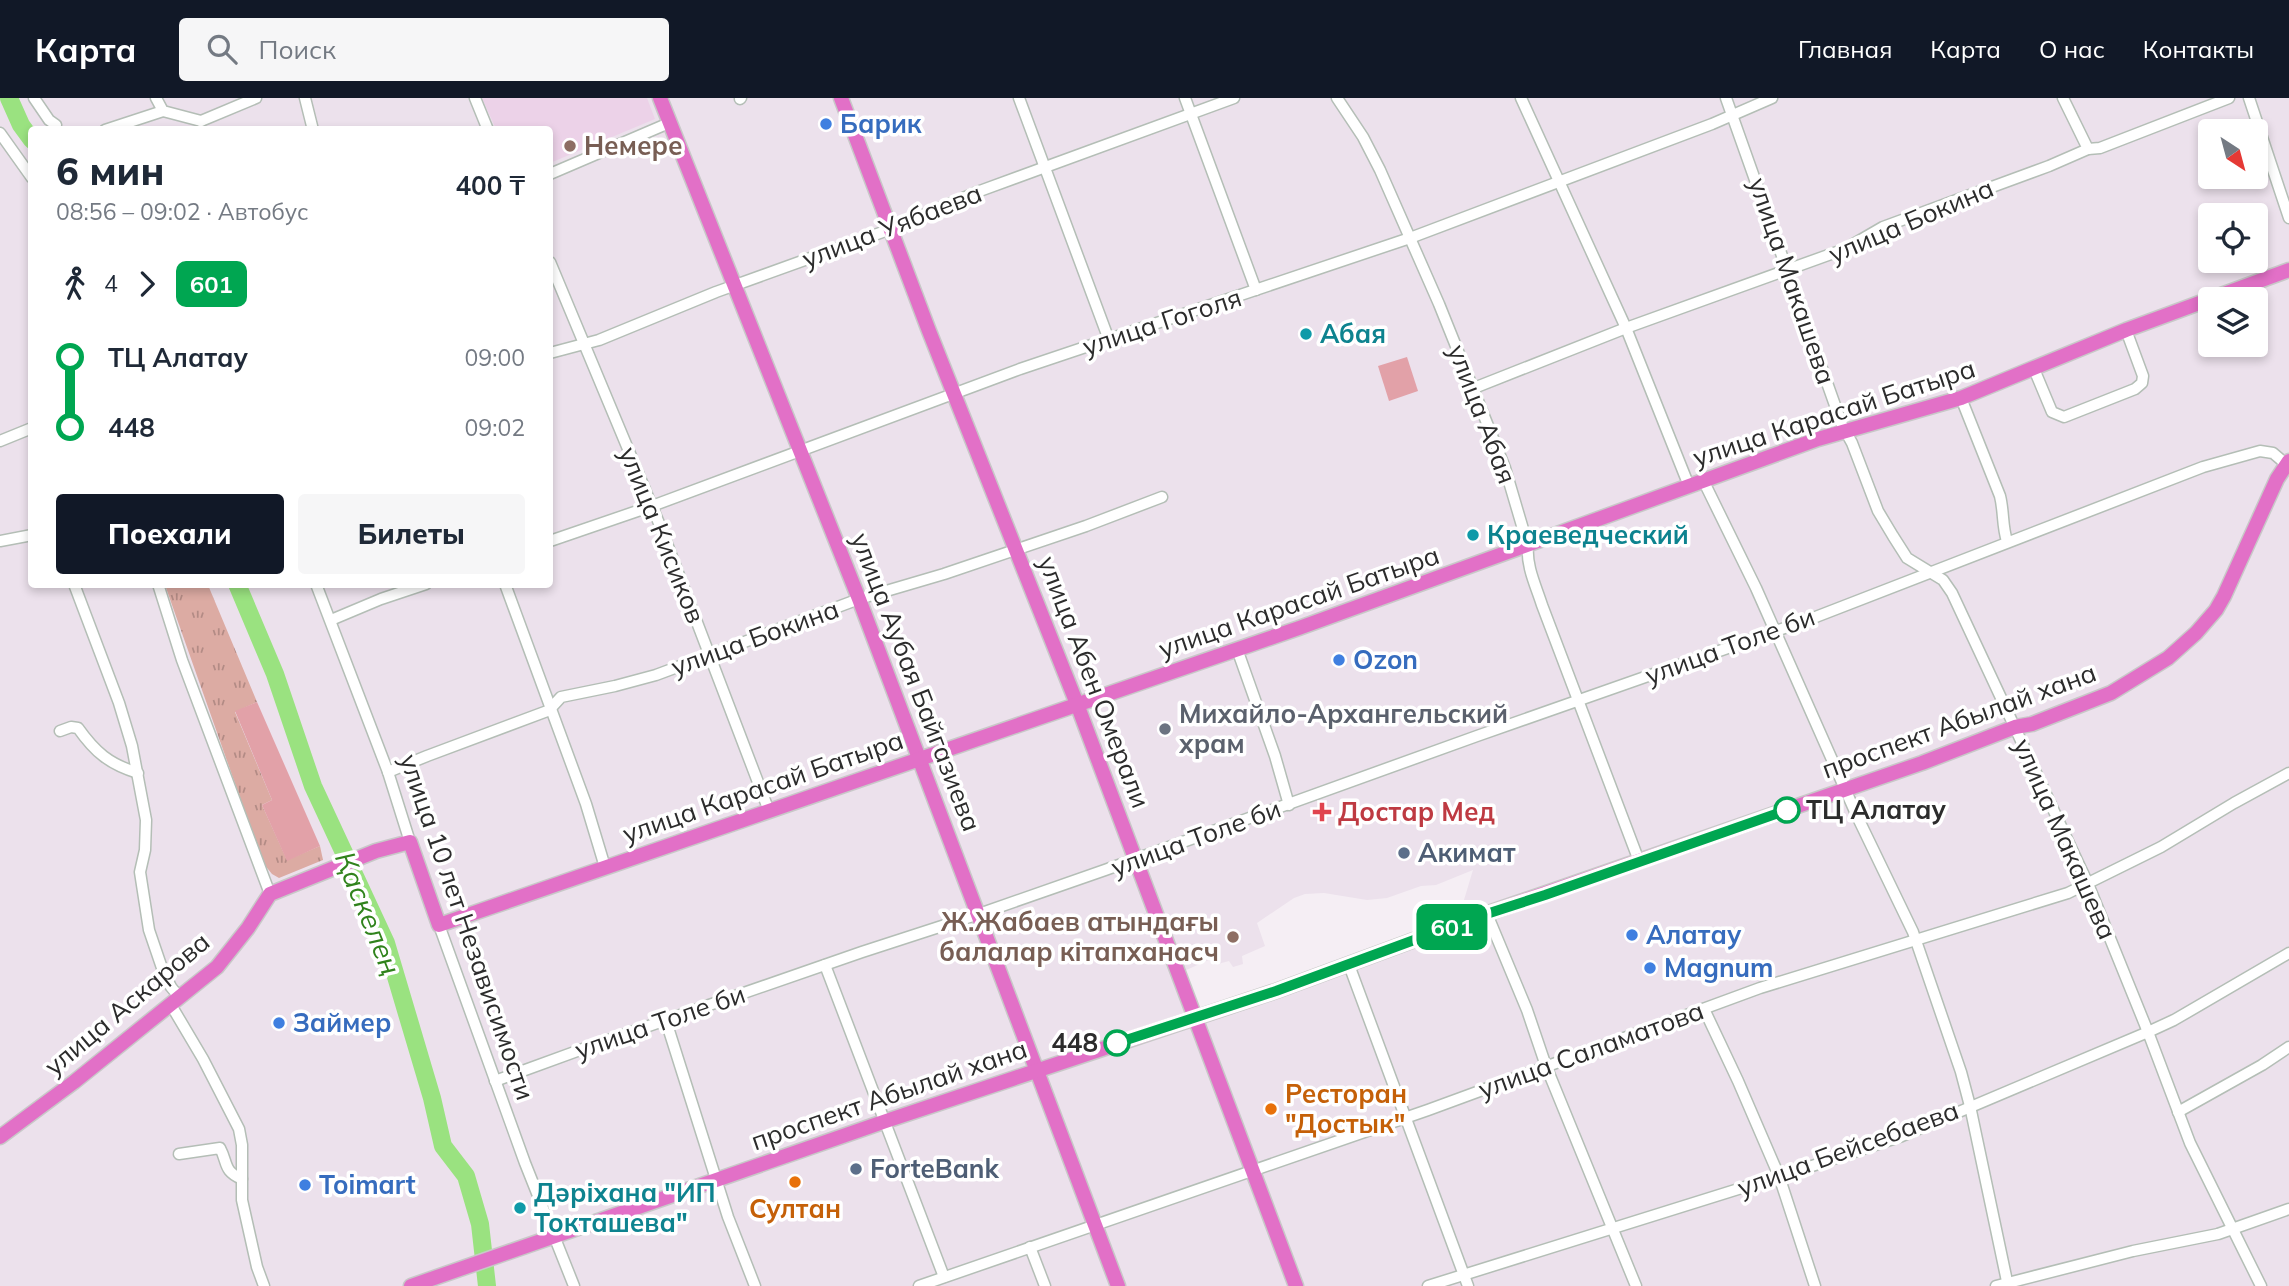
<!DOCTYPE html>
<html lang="ru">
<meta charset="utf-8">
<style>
body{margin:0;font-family:Mulish,sans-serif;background:#f6f6f7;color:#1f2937;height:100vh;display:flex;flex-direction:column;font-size:26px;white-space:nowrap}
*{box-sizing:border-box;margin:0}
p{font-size:23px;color:#747a83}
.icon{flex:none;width:38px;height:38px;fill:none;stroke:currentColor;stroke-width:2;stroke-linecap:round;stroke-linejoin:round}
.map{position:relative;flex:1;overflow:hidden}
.panel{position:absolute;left:28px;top:28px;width:525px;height:462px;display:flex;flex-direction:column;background:#fff;border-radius:7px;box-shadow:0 4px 10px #0003}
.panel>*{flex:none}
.badge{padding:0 14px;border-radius:10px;font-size:24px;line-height:46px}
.needle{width:46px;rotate:144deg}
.tools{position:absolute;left:2198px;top:21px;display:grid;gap:14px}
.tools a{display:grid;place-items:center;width:70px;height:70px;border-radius:7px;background:#fff;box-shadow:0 4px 10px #0003;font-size:35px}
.map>.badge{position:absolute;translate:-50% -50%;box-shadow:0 0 0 4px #fff}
.legs{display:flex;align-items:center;gap:10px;height:77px;padding:0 28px;font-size:23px}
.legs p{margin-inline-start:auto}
.headline{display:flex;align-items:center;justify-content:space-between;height:119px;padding:0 28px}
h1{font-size:38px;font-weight:800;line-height:52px}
.cta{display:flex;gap:14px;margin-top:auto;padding:14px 28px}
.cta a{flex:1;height:80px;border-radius:7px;background:#111827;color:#fff;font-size:28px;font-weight:800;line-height:80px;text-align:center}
.cta a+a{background:#f6f6f7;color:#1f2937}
ul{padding:0 28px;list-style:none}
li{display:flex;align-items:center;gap:24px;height:70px;font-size:26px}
li i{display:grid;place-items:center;width:10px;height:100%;margin:0 9px;background:currentColor}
li i::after{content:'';width:18px;height:18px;margin:-9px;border:5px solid;border-radius:50%;background:#fff}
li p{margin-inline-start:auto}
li:first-child i{background:linear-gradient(#0000 50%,currentColor 0)}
li:last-child i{background:linear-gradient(currentColor 50%,#0000 0)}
header{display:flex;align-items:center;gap:42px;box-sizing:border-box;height:98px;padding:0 35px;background:#111827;color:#fff}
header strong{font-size:33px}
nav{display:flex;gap:38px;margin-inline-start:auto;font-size:24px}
.search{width:490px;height:63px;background:#f6f6f7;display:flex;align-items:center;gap:18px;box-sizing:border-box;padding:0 24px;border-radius:7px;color:#747a83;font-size:26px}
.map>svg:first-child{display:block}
.education{fill:#ecd2e8}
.grass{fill:url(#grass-tufts)}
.pitch{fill:#e2a1a8}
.plaza{fill:#f5eef4}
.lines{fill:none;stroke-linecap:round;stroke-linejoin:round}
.river{stroke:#9ae280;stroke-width:18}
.minor-casing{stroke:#b4beb6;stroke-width:13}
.major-casing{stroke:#c8c8c8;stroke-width:17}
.minor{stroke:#fff;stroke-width:10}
.major{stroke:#e270c7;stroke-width:14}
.line-1-casing{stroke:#fff;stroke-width:16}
.line-1{stroke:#00a651;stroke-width:10}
.shop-dot{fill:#3f7fe0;stroke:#fff;stroke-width:2.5}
.education-dot{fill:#8d6e63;stroke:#fff;stroke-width:2.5}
.culture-dot{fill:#0f9aa8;stroke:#fff;stroke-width:2.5}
.worship-dot{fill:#6b7280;stroke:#fff;stroke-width:2.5}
.stop-1-dot{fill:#fff;stroke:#00a651;stroke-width:3.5}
.health-dot{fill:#e0444e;stroke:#fff;stroke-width:2.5}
.service-dot{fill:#5c6f8a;stroke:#fff;stroke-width:2.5}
.food-dot{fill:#e8710a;stroke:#fff;stroke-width:2.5}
.labels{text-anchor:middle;stroke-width:7;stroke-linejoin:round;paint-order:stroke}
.shop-label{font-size:26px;font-weight:bold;fill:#366cbe;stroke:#fff;text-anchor:start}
.education-label{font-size:26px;font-weight:bold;fill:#785e54;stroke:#fff;text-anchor:start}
.street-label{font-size:26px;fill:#2c2c2c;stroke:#fff}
.culture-label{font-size:26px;font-weight:bold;fill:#0d838f;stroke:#fff;text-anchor:start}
.worship-label{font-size:26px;font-weight:bold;fill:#5b616d;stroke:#fff;text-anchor:start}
.stop-label{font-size:26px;font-weight:bold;fill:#2c2c2c;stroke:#fff;text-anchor:start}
.health-label{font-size:26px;font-weight:bold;fill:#be3a42;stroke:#fff;text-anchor:start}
.service-label{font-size:26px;font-weight:bold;fill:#4e5e75;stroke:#fff;text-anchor:start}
.food-label{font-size:26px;font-weight:bold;fill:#c56008;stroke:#fff;text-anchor:start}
.water-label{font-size:28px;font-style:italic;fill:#30831c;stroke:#fff}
</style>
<header>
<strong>Карта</strong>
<div class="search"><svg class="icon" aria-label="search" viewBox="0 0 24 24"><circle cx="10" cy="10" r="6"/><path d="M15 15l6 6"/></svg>Поиск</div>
<nav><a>Главная</a><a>Карта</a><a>О нас</a><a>Контакты</a></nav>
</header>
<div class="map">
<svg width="2289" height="1188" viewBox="0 0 2289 1188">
<defs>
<pattern id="grass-tufts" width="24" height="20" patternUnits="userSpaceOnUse" patternTransform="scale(1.75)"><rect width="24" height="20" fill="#dcaba3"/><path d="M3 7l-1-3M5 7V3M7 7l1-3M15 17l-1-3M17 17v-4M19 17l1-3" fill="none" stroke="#b38b85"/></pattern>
</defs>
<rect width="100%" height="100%" fill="#ece1ec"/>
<path class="education" d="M482 0H647L655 21 550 65V32L496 31Z"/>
<path class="grass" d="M165 487H208L257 604 235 614 272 702 262 707 287 762 320 748 323 762 279 780 272 776 263 765Z"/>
<g class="pitch">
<path d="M1407 259 1418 293 1389 303 1378 268Z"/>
<path d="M257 604 320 748 287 763 262 707 272 702 235 613Z"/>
</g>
<path class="plaza" d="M1473 772 1457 825 1199 912 1184 873 1211 861 1214 867 1229 863 1233 869 1243 866 1242 858 1265 848 1257 825 1294 800 1305 796 1324 795 1367 802 1387 800 1421 788 1436 787Z"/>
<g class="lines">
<g class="river">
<path d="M9 0 21 27 32 42"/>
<path d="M237 486 275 576 313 688 386 845 432 1000 443 1048 466 1078 480 1126 487 1188"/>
</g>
<g class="minor-casing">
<g id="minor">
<path d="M34 0 49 22 56 27"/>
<path d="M156 0 163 13 201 23"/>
<path d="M305 0 313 32"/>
<path d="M475 0 488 32"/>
<path d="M1019 0 1109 242"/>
<path d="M1185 0 1256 192"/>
<path d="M1337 0 1363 39 1380 72 1439 206 1505 370 1528 448C1526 468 1536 488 1542 507L1639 763"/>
<path d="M1521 0 1626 230 1689 388"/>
<path d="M1726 0 1842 327 1852 345 1878 413 1893 438 1907 460 1943 482 1952 495 2088 786 2148 934 2190 1045 2261 1188"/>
<path d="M2063 0 2088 51"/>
<path d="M2249 0 2289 120"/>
<path d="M740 1 741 0"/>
<path d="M201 23 256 0"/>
<path d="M105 32 163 13"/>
<path d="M0 35 32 80"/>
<path d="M550 76 669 25"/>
<path d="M550 164 661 430 769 713"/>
<path d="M550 255 599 242 716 194 891 131 977 94 1234 0"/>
<path d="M2034 271 2052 314 2064 319 2135 291 2142 285 2143 278 2126 232"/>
<path d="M1474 290 1626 230 1845 151 1883 129 2049 68 2088 51 2100 50 2229 0"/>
<path d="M1961 300 2000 398C2004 414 2002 428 2007 443"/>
<path d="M0 343 32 330"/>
<path d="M1703 382 1756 490 1857 718 1913 834 1961 974 1970 1008 2008 1188"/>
<path d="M0 443 32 437"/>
<path d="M550 443 652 408 1020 271 1410 140 1712 26 1772 0"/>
<path d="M74 486 119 605 132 648 146 722 145 752 140 774 149 832 163 873 171 889 180 900"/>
<path d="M158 486 182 562 270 796"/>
<path d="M316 486 388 674 410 744"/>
<path d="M505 486 586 706 605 769"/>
<path d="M331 522 381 501 426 486"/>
<path d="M1237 551 1275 658 1289 707"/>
<path d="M550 611 561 599 615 588 656 577 859 501 944 476 1086 428 1162 399"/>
<path d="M60 633 71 629 78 630C95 654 109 666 138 675"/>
<path d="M388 674 427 658 550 612"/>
<path d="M1487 816 1527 912 1546 968 1636 1188"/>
<path d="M439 827 525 1065 574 1188"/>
<path d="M825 867 944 1179"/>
<path d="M1349 867 1468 1188"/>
<path d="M171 907 203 961 239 1031 242 1047V1102L257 1169 264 1188"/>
<path d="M1704 911 1738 983 1779 1078 1815 1188"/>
<path d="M666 923 728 1119 755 1188"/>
<path d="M495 983 591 948 862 854 979 816 1105 772 1477 638 1813 520 2203 369 2260 353 2273 355 2286 366"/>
<path d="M2178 1014 2262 967 2289 949"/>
<path d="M179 1056 220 1050C228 1065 223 1073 242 1081"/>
<path d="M1030 1149 1045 1188"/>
<path d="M919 1188 1428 1012 1760 890 2068 795 2161 749 2234 705 2289 675"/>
<path d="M1428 1188 1812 1068 1902 1038 2148 934 2174 922 2289 855"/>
<path d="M1996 1188 2133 1153 2218 1136 2289 1111"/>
</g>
</g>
<g class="major-casing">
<g id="major">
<path d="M660 0 859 501 1118 1188"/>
<path d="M841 0 929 233 1077 606 1296 1188"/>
<path d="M0 1039 74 984 217 869 248 830 270 796 376 753 410 744 439 827 1299 530 1818 341 1961 300 2126 232 2289 172"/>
<path d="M411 1188 886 1023 1276 893 1471 821 1922 665 2015 629 2032 626 2111 595 2168 560 2196 535 2216 512 2224 498 2277 381 2289 363"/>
</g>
</g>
<use href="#minor" class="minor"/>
<use href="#major" class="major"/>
</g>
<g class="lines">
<g class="line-1-casing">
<path id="line-1" d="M1117 945 1276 893 1471 821 1545 797 1787 712"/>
</g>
<use href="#line-1" class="line-1"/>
</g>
<g class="shop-dot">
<circle cx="826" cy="26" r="7"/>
<circle cx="1339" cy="562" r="7"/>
<circle cx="1632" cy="837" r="7"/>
<circle cx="1650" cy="870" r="7"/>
<circle cx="279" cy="925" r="7"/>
<circle cx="305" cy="1087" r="7"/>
</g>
<g class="education-dot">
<circle cx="570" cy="48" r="7"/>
<circle cx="1233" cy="839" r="7"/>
</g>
<g class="culture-dot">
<circle cx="1306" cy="236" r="7"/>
<circle cx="1473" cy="437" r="7"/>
<circle cx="520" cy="1110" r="7"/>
</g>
<circle class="worship-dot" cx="1165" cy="631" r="7"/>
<g class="stop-1-dot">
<circle cx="1787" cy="712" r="12"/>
<circle cx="1117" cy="945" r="12"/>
</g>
<path class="health-dot" d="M1318.5 703.5h7v7h7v7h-7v7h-7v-7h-7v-7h7z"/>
<g class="service-dot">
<circle cx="1404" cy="755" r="7"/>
<circle cx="856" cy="1071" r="7"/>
</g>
<g class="food-dot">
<circle cx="1271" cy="1011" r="7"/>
<circle cx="795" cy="1084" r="7"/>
</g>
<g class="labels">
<g class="shop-label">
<text x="840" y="35">Барик</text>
<text x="1353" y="571">Ozon</text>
<text x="1646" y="846">Алатау</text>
<text x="1664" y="879">Magnum</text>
<text x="293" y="934">Займер</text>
<text x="319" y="1096">Toimart</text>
</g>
<g class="education-label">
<text x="584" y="57">Немере</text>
<text x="1219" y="833" text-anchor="end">Ж.Жабаев атындағы<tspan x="1219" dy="30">балалар кітапханасч</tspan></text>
</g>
<g class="street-label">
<text transform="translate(1911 123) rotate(-23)" y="9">улица Бокина</text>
<text transform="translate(892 128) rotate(-21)" y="9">улица Уябаева</text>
<text transform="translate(1792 183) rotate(71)" y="9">улица Макашева</text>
<text transform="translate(1162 224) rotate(-18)" y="9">улица Гоголя</text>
<text transform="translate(1834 315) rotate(-18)" y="9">улица Карасай Батыра</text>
<text transform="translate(1482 316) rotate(69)" y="9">улица Абая</text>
<text transform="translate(662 437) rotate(68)" y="9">улица Кисиков</text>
<text transform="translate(1299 504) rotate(-19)" y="9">улица Карасай Батыра</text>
<text transform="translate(755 540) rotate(-20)" y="9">улица Бокина</text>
<text transform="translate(1730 548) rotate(-20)" y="9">улица Толе би</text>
<text transform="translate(916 584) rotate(69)" y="9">улица Аубая Байгазиева</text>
<text transform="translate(1094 584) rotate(69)" y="9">улица Абен Омерали</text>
<text transform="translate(1959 623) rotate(-20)" y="9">проспект Абылай хана</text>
<text transform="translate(763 689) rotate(-19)" y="9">улица Карасай Батыра</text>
<text transform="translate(1196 740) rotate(-20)" y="9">улица Толе би</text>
<text transform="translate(2065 741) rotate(66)" y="9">улица Макашева</text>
<text transform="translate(467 829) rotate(71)" y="9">улица 10 лет Независимости</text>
<text transform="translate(127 906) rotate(-40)" y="9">улица Аскарова</text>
<text transform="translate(660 924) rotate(-19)" y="9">улица Толе би</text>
<text transform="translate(1591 952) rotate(-20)" y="9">улица Саламатова</text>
<text transform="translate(889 997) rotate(-19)" y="9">проспект Абылай хана</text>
<text transform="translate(1848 1051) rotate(-20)" y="9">улица Бейсебаева</text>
</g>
<g class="culture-label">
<text x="1320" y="245">Абая</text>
<text x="1487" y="446">Краеведческий</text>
<text x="534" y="1104">Дәріхана "ИП<tspan x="534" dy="30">Токташева"</tspan></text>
</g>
<g class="worship-label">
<text x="1179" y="625">Михайло-Архангельский<tspan x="1179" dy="30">храм</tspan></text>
</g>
<g class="stop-label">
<text x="1806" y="721">ТЦ Алатау</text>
<text x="1098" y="954" text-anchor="end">448</text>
</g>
<g class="health-label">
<text x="1338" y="723">Достар Мед</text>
</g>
<g class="service-label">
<text x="1418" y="764">Акимат</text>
<text x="870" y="1080">ForteBank</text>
</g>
<g class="food-label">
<text x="1285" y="1005">Ресторан<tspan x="1285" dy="30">"Достык"</tspan></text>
<text x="795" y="1120" text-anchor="middle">Султан</text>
</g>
<g class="water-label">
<text transform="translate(368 815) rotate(68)" y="10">Қаскелең</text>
</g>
</g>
</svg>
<div class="tools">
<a><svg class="needle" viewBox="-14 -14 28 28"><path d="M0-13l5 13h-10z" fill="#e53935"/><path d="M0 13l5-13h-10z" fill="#747a83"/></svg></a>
<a><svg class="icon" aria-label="locate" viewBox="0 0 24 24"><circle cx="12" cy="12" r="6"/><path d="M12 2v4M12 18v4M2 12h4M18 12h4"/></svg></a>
<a><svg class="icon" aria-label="layers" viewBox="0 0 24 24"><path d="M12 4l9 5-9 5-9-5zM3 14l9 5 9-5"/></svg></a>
</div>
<b class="badge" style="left:1452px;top:829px;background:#00a651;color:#fff">601</b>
<section class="panel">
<div class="headline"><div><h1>6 мин</h1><p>08:56 – 09:02 · Автобус</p></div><b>400 ₸</b></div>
<div class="legs"><svg class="icon" aria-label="walk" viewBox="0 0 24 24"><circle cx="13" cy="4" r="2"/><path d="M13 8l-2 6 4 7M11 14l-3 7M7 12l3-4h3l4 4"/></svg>4<svg class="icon" aria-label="forward" viewBox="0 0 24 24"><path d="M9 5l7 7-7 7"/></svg><b class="badge" style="background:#00a651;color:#fff">601</b></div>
<ul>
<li><i style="color:#00a651"></i><b>ТЦ Алатау</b><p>09:00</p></li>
<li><i style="color:#00a651"></i><b>448</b><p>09:02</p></li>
</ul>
<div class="cta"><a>Поехали</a><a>Билеты</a></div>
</section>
</div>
